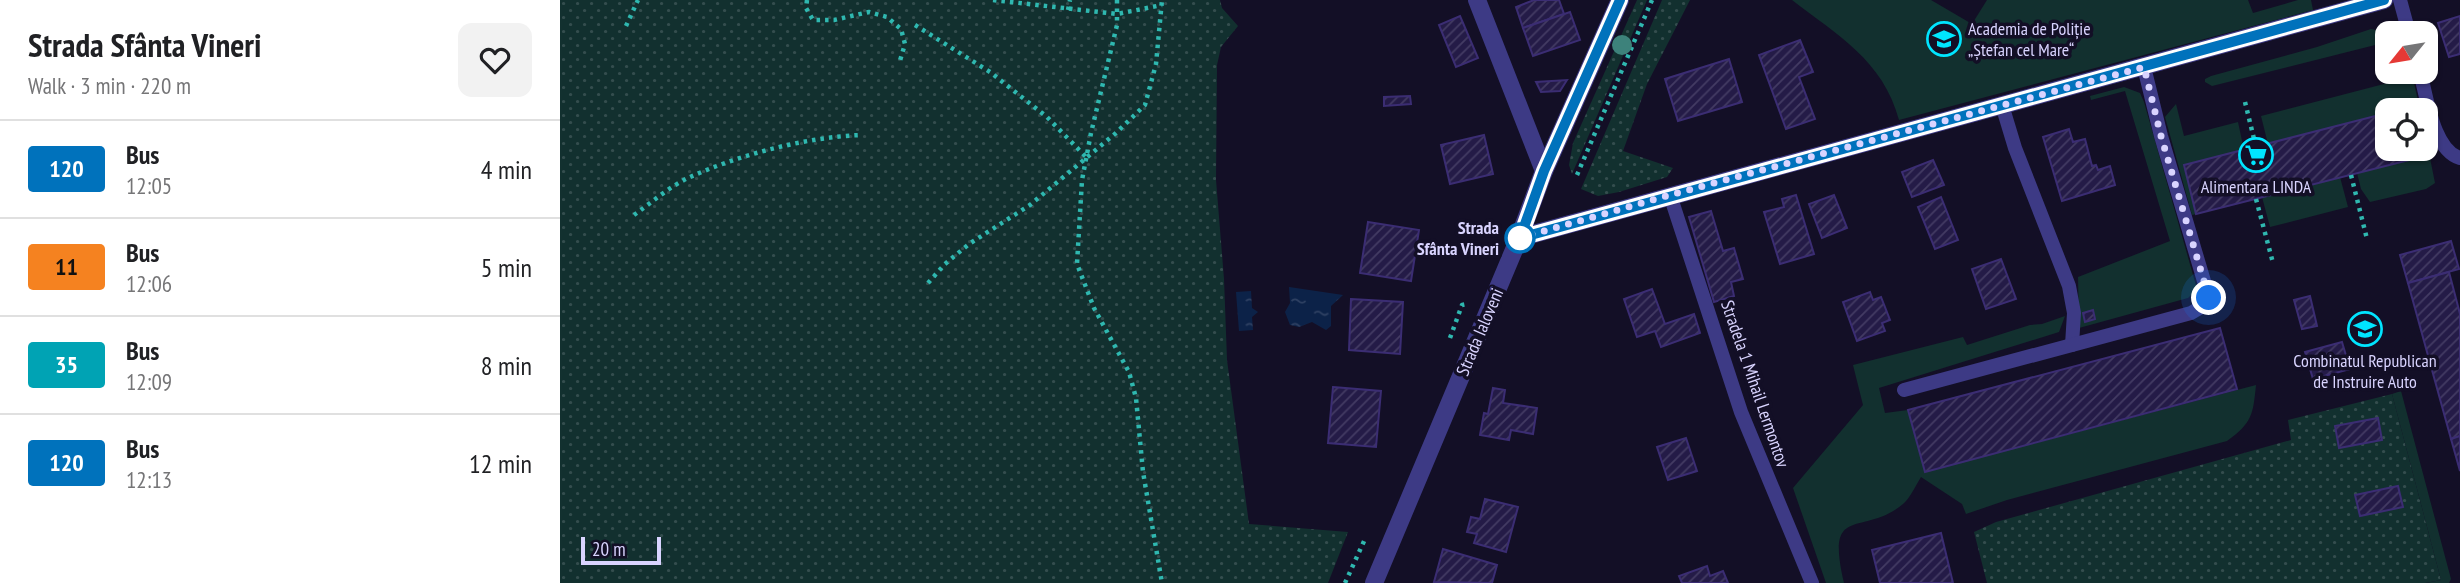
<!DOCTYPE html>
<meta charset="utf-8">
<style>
body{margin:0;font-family:"PT Sans Narrow",sans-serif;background:#f2f2f2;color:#202124;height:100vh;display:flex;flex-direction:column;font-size:26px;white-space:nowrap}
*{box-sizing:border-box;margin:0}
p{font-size:23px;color:#757577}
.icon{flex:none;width:38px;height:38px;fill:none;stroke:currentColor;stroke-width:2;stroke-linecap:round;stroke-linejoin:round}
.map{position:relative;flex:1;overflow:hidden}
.side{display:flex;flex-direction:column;background:#fff;width:560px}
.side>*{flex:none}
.badge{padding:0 14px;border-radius:5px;font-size:24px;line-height:46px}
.needle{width:46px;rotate:240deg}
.controls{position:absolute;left:1815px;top:21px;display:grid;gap:14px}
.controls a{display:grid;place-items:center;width:63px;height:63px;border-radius:14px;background:#fff;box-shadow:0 2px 5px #0004;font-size:35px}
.scale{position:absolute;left:21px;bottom:18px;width:80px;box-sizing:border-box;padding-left:7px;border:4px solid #d9d4ff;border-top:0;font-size:19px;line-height:24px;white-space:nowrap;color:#d9d4ff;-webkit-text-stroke:5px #130f26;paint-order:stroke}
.you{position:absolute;width:35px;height:35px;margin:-18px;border:5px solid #fff;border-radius:50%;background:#1a73e8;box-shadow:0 0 0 10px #1a73e833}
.map>.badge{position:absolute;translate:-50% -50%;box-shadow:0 0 0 4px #fff}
.round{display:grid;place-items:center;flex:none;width:74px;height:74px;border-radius:14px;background:#f2f2f2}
.overview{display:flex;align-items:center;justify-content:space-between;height:119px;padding:0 28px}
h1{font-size:33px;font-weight:700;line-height:52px}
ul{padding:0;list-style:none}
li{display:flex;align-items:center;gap:21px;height:98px;padding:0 28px;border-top:2px solid #e0e0e0}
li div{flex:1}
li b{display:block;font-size:26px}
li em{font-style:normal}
li .badge{min-width:77px;font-weight:700;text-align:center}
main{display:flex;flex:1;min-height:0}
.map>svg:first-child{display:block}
.grass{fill:url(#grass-dots)}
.garden{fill:#12302f}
.water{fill:url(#water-ripples)}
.building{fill:url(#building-hatch);stroke:#3b2d73;stroke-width:2}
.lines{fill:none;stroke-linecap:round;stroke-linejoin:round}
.path{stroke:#2fb8b0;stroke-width:4.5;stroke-dasharray:3.5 5;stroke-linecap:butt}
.service{stroke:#3d3a85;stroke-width:14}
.minor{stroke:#3d3a85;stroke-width:18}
.tertiary{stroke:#3d3a85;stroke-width:18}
.tree{fill:#3d827b}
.line-casing{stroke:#fff;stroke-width:16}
.line{stroke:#0072bc;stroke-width:10}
.walk{stroke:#d9d4ff;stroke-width:7;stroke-dasharray:0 12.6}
.stop-dot{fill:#fff;stroke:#0072bc;stroke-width:3.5}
.labels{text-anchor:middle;stroke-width:7;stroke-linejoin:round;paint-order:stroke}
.poi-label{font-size:18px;fill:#d9d4ff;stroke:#130f26}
.stop-label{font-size:18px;font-weight:bold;fill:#d9d4ff;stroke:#130f26;text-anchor:end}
.street-label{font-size:18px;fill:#d9d4ff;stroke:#130f26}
</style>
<main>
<section class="side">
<div class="overview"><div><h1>Strada Sfânta Vineri</h1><p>Walk · 3 min · 220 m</p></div><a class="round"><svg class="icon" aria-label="heart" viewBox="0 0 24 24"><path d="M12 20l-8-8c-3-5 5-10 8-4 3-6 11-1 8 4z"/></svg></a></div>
<ul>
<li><span class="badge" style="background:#0072bc;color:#fff">120</span><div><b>Bus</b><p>12:05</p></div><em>4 min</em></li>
<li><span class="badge" style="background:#f58220;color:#111">11</span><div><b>Bus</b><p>12:06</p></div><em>5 min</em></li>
<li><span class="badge" style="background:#00a3b4;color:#fff">35</span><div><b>Bus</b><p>12:09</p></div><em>8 min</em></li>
<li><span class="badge" style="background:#0072bc;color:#fff">120</span><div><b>Bus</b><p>12:13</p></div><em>12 min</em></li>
</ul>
</section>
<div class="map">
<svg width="1900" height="583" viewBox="0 0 1900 583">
<defs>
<pattern id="grass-dots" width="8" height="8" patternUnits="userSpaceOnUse" patternTransform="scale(1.75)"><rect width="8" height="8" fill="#12302f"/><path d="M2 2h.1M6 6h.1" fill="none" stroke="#344d4e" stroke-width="1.8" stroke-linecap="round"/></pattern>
<pattern id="water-ripples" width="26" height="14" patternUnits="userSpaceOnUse" patternTransform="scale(1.75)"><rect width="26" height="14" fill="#0c2248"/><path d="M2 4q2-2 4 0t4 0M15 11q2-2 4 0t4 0" fill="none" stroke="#2f4163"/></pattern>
<pattern id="building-hatch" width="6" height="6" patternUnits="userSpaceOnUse" patternTransform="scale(1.75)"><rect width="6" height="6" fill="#241b47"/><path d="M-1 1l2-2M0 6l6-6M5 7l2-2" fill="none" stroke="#433b63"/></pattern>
</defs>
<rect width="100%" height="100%" fill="#130f26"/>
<g class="grass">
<path d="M0 0H660L662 8 678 26 661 47 657 65 656 180 664 279 667 360 689 524 788 532 768 583H0Z"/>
<path d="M1077 0H1087L1012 174 1009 165 1013 143Z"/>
<path d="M1102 0H1130L1087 84 1063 151 1113 168 1107 177 1059 192 1038 196 1021 189Z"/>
<path d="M1832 394 1881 580 1865 583H1427L1414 532 1436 522 1731 440 1728 420Z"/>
</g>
<g class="garden">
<path d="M1232 0H1371L1412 24 1427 0H1688L1693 13 1738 0H1751L1753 10 1339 120C1323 60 1277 35 1232 0Z"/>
<path d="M1811 29 1825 32 1827 42 1652 86 1645 82V79L1651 76 1757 47Z"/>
<path d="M1847 78 1854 83 1860 110 1844 108 1827 110V113L1708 144 1701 116Z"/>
<path d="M1564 87 1580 93 1584 102 1637 289 1628 298 1519 328 1518 277 1610 241 1565 91 1531 100 1530 96Z"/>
<path d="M1616 104 1624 136 1678 122 1684 150 1624 165 1636 214 1632 215 1605 117Z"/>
<path d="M1866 138 1875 183 1866 189 1810 202 1801 189 1797 173 1857 158 1855 149H1866Z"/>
<path d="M1780 177 1788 207 1710 227 1702 197Z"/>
<path d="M1505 316 1499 332 1319 388 1325 413 1348 410 1365 472 1696 385C1693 415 1692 423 1667 441L1447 500 1406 514 1402 504 1361 477C1356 485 1350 498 1343 504 1302 538 1265 502 1284 583H1266L1233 488 1303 405 1293 365 1403 337 1407 345 1470 325 1482 324Z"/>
<path d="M1841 391 1891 579 1889 583H1866L1881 580 1832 394Z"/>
</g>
<g class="water">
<path d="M729 287 783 295 771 306V326L766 330 752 322 739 327 730 325 725 312 730 303Z"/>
<path d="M691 291 692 308 698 312 692 317 693 330 679 331 676 292Z"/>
</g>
<g class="building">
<path d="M999 0 1004 14 963 28 956 7 974 0Z"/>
<path d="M1010 12 1020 40 973 56 963 28Z"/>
<path d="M900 16 918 58 896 67 879 25Z"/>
<path d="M1900 16V54L1889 57 1878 23Z"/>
<path d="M1240 40 1253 72 1239 77 1255 119 1226 129 1199 55Z"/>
<path d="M1169 59 1182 102 1118 121 1105 79Z"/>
<path d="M1007 80 1000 91 981 92 976 82Z"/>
<path d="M850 96 851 104 824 106V97Z"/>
<path d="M1827 113V149H1855L1857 158 1636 214 1624 165Z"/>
<path d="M1509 129 1513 142 1525 139 1532 166 1536 165 1538 170 1550 166 1555 185 1502 201 1483 137Z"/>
<path d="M924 135 933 174 890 184 881 145Z"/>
<path d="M1373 160 1384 185 1352 197 1342 172Z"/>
<path d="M1236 195 1254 254 1220 264 1204 212 1224 207 1222 199Z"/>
<path d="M1274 195 1287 228 1262 238 1249 204Z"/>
<path d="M1381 197 1398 240 1375 249 1358 207Z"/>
<path d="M1151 211 1163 251 1174 248 1183 279 1171 282 1174 296 1154 302 1129 217Z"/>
<path d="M808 222 859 230 851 281 800 273Z"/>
<path d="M1891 241 1899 269 1848 283 1840 255Z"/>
<path d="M1441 259 1456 299 1426 309 1412 269Z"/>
<path d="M1889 272 1900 314V436L1891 439 1848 283Z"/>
<path d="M1092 289 1105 324 1134 314 1140 333 1101 347 1095 331 1077 337 1064 299Z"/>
<path d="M1310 292 1313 300 1321 297 1330 320 1322 323 1325 331 1297 341 1283 302Z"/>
<path d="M1750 296 1757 326 1742 329 1734 300Z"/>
<path d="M791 299 843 302 840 354 789 350Z"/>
<path d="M1533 310 1535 319 1525 322 1523 313Z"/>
<path d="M1660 328 1677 389 1365 472 1348 410Z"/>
<path d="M1782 342 1790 369 1753 379 1745 352Z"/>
<path d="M773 387 821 391 816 447 768 443Z"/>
<path d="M933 388 945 390 943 403 977 408 973 434 951 430 949 440 920 435 924 413 928 414Z"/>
<path d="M1818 418 1822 440 1779 448 1775 426Z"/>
<path d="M1900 436V471L1891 439Z"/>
<path d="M1126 438 1137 471 1108 480 1097 447Z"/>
<path d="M1838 486 1843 507 1800 516 1795 495Z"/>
<path d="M925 499 958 507 946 552 914 543 917 534 907 532 911 517 920 519Z"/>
<path d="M1381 533 1393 583H1320L1312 550Z"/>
<path d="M883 549 937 565 932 583 874 582Z"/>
<path d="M1147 566 1150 576 1163 571 1168 583H1122L1119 576Z"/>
</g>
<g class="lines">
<g class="path">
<path d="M247 0 246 8 253 20H274L309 12 327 17 341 29 345 44 339 64"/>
<path d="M433 0 557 14 602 5"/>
<path d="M557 0V25L531 133 522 180 517 264 534 308 569 372 576 398 583 472 602 583"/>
<path d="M508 10 510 0"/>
<path d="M355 25 430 72 487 117 526 157"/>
<path d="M66 26 78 0"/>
<path d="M1685 102 1696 147"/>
<path d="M1017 175 1092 0"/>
<path d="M1791 175 1807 239"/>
<path d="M1696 199 1713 263"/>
<path d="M74 215C91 203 109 187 128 178 178 155 246 137 301 135"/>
<path d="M368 283 385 264 409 244 470 205 556 133 585 105 596 64 602 0"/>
<path d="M890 338 902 305 907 304"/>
<path d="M785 583 805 539"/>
</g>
<g class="service">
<path d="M1840 0 1849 33"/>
<path d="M1860 72C1867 97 1873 150 1900 158"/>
<path d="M1442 105 1455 148 1509 286 1514 313 1512 345"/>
<path d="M1110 195 1181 412 1252 583"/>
<path d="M1344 390 1631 313 1643 306 1649 298 1601 136 1584 67"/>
</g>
<path class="minor" d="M959 238 1824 0"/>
<g class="tertiary">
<path d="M917 0 984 171"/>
<path d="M814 583 959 238 984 171 1060 0"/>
</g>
</g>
<circle class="tree" cx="1062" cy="45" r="10"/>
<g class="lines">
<g class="line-casing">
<path id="line" d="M1060 0 984 171 960 238 1824 0"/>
</g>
<use href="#line" class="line"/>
<path class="walk" d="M960 238 1110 195 1584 67 1601 136 1649 298"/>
</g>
<defs>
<g id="university-ring" transform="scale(1.75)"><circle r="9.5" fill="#130f26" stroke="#00e5ff" stroke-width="1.5"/><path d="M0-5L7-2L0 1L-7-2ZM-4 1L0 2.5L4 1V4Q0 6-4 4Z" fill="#00e5ff"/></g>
<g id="supermarket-ring" transform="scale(1.75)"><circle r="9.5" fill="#130f26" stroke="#00e5ff" stroke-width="1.5"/><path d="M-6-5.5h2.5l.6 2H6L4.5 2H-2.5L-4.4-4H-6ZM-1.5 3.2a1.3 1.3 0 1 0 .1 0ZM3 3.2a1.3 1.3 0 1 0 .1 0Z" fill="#00e5ff"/></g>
<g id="school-ring" transform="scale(1.75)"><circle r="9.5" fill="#130f26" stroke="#00e5ff" stroke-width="1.5"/><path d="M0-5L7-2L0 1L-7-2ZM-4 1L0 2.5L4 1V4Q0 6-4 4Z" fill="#00e5ff"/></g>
</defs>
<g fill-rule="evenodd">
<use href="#university-ring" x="1384" y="39"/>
<use href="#supermarket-ring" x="1696" y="155"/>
<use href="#school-ring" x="1805" y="329"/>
</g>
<circle class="stop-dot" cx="960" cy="238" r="14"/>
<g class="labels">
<g class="poi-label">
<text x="1408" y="35" text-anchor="start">Academia de Poliție<tspan x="1408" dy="21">„Ștefan cel Mare“</tspan></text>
<text x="1696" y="193">Alimentara LINDA</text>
<text x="1805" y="367">Combinatul Republican<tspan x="1805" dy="21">de Instruire Auto</tspan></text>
</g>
<g class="stop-label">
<text x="939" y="234">Strada<tspan x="939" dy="21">Sfânta Vineri</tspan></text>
</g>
<g class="street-label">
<text transform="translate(920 332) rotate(-67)" y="6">Strada Ialoveni</text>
<text transform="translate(1195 384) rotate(71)" y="6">Stradela 1 Mihail Lermontov</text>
</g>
</g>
</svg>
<div class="controls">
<a><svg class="needle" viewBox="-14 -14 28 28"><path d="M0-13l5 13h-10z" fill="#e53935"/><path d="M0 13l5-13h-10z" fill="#757577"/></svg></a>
<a><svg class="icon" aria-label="locate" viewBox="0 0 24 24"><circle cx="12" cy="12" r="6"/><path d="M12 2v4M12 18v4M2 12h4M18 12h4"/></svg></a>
</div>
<div class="scale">20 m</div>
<div class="you" style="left:1649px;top:298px"></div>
</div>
</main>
